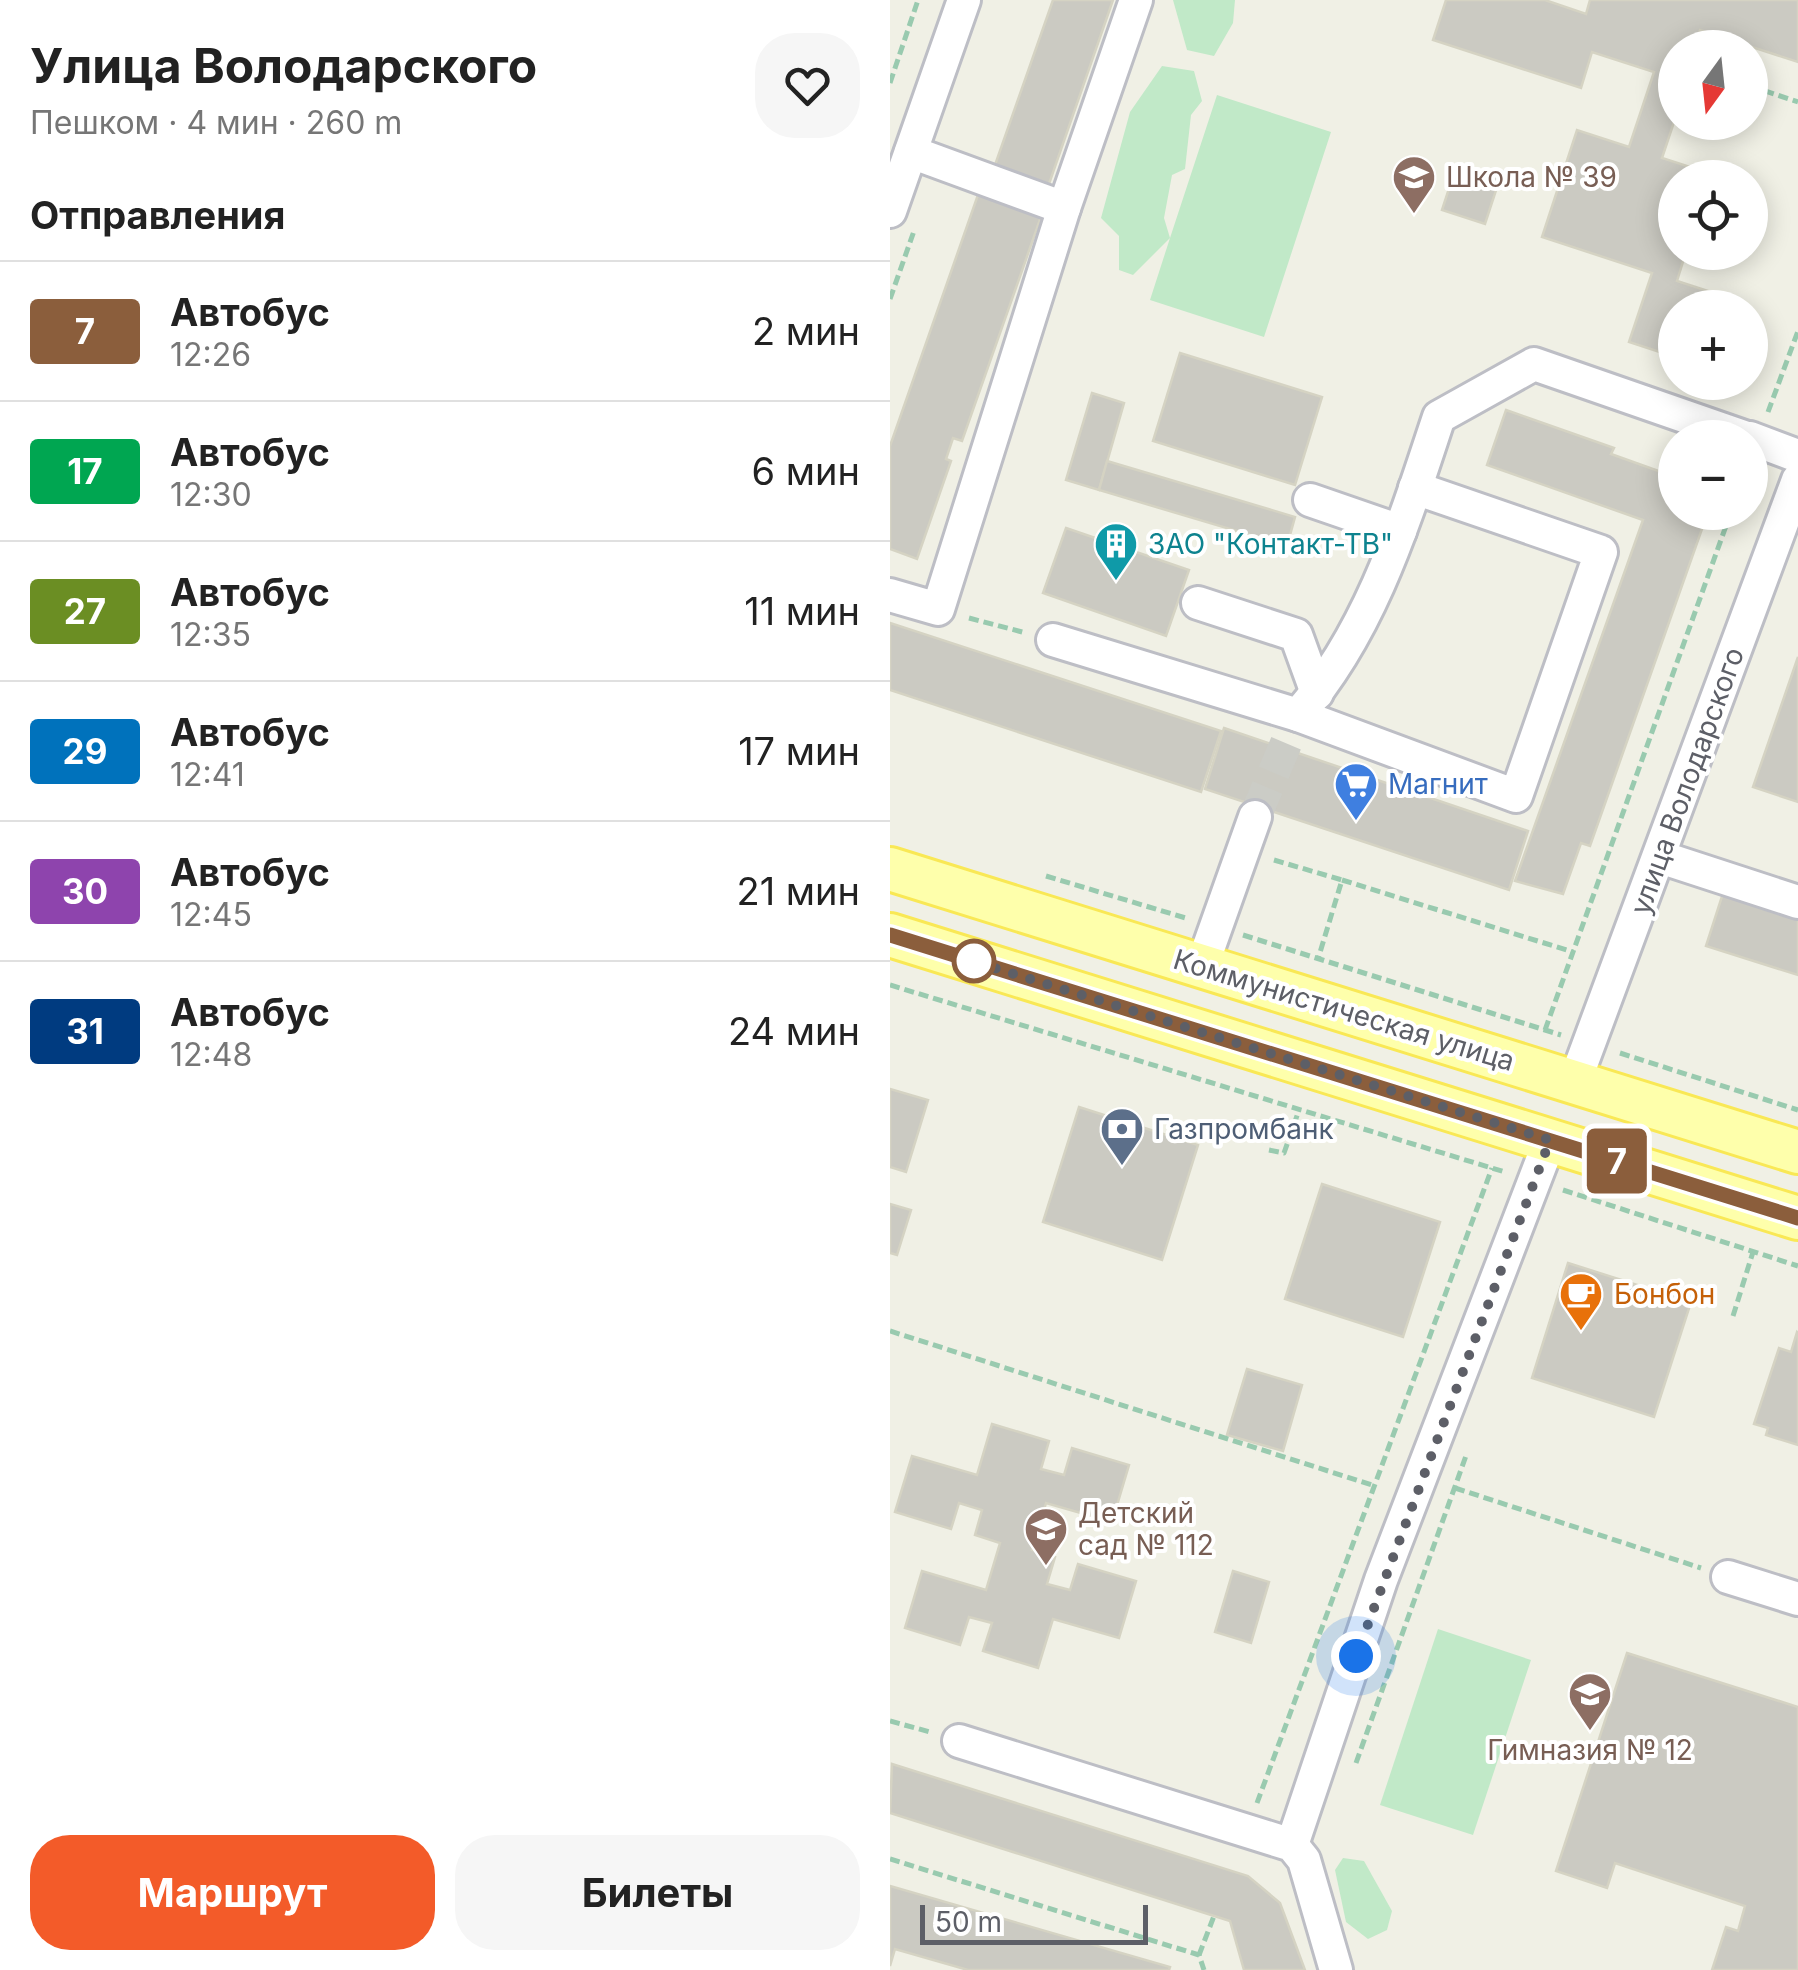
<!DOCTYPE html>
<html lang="ru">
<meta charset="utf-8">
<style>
body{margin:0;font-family:Inter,sans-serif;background:#f6f6f6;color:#222;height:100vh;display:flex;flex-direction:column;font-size:38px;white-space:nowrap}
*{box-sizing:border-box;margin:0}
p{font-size:32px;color:#767676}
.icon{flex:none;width:55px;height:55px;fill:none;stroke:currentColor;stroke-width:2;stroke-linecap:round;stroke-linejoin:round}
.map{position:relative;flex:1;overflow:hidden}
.drawer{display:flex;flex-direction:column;background:#fff;width:890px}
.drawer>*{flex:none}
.badge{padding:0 20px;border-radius:8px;font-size:35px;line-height:65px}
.needle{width:65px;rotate:195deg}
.controls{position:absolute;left:768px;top:30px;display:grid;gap:20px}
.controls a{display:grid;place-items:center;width:110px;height:110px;border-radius:50%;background:#fff;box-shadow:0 5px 25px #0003;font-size:50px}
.scale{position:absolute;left:30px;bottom:25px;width:228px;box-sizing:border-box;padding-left:10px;border:5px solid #5d5f67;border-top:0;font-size:28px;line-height:35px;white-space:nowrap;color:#5d5f67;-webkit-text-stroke:8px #fff;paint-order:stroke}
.you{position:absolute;width:50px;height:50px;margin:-25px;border:8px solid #fff;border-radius:50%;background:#1a73e8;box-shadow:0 0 0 15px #1a73e833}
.map>.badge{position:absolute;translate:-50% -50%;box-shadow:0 0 0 5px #fff}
h2{padding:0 30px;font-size:38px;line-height:90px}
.round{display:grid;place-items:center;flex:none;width:105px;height:105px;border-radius:40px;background:#f6f6f6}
.overview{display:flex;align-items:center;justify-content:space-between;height:170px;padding:0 30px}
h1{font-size:48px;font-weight:700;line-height:75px}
.primary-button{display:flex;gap:20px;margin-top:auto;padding:20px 30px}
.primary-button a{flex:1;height:115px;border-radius:40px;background:#f35b29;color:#fff;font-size:40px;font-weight:700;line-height:115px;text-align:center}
.primary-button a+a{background:#f6f6f6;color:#222}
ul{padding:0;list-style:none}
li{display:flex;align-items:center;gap:30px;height:140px;padding:0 30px;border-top:2px solid #e0e0e0}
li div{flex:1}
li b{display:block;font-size:38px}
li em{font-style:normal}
li .badge{min-width:110px;font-weight:700;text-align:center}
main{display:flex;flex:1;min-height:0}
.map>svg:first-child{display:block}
.green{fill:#c1e9c8}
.building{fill:#cbcac2;stroke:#d5d3c3;stroke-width:2.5}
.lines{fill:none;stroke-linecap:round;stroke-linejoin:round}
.minor-tunnel{stroke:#cbccc6;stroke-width:32;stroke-dasharray:32 16;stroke-linecap:butt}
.minor-casing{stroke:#bdbec5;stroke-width:38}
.major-casing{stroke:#f9e855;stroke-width:48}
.path{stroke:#99caaf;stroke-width:5;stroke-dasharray:10 5;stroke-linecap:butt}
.minor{stroke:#fff;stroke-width:32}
.major{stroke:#feffab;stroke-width:42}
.line-casing{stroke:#fff;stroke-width:22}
.line{stroke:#8b5e3c;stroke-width:15}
.walk{stroke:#5d5f67;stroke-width:10;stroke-dasharray:0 18}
.stop-dot{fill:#fff;stroke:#8b5e3c;stroke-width:5}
.labels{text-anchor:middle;stroke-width:8;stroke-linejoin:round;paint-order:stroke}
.education-label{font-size:28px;fill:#785e54;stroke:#fff;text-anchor:start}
.culture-label{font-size:28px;fill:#0d838f;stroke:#fff;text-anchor:start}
.street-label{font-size:28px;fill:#5d5f67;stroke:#fff}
.shop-label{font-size:28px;fill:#366cbe;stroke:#fff;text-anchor:start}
.service-label{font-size:28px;fill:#4e5e75;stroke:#fff;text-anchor:start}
.food-label{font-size:28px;fill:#c56008;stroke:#fff;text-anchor:start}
</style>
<main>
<section class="drawer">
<div class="overview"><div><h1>Улица Володарского</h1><p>Пешком · 4 мин · 260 m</p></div><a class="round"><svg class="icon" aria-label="heart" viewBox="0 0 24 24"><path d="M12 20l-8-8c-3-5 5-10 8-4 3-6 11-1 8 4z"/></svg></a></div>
<h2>Отправления</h2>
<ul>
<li><span class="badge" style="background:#8b5e3c;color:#fff">7</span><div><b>Автобус</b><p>12:26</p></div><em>2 мин</em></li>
<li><span class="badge" style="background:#00a651;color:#fff">17</span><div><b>Автобус</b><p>12:30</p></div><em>6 мин</em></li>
<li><span class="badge" style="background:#6b8e23;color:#fff">27</span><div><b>Автобус</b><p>12:35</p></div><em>11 мин</em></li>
<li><span class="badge" style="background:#0072bc;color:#fff">29</span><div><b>Автобус</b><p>12:41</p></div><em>17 мин</em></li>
<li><span class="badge" style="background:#8e44ad;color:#fff">30</span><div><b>Автобус</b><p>12:45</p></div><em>21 мин</em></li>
<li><span class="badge" style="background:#003b80;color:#fff">31</span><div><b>Автобус</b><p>12:48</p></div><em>24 мин</em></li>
</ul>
<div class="primary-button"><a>Маршрут</a><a>Билеты</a></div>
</section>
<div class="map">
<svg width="908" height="1970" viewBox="0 0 908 1970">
<rect width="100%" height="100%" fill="#f0f0e5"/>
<g class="green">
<path d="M283 0H345L343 23 324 56 297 50Z"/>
<path d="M272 66 304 71 312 101 301 115 295 169 282 175 274 218 280 238 327 95 441 132 374 337 260 300 280 238 243 275 229 270V236L211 218 240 112Z"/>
<path d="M548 1629 641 1660 583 1835 490 1805Z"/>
<path d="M453 1858 474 1861 502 1911 497 1930 478 1939 456 1922 445 1870Z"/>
</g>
<g class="building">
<path d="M163 0H223L159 184 105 165Z"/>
<path d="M556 0H655L696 14 700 0H908V62L810 30 804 48H785V119L772 158 822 174 821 178H785V252H796L787 281 846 300 844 308H785V357L739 342 762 273 652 237 687 130 739 147 764 72 702 52 691 88 543 40Z"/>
<path d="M567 164 610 178 595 224 552 210Z"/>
<path d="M90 189 153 211 72 441 63 438 56 459 61 461 27 559 0 549V446Z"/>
<path d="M290 353 432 397 405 485 263 441Z"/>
<path d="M202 393 234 403 209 490 176 480Z"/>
<path d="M616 410 724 448 721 454 777 474 774 482 785 486V512H818L700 846 691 843 673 894 625 881 753 520 597 465Z"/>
<path d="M217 461 405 517 397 546 209 490Z"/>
<path d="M176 528 299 570 276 636 153 593Z"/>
<path d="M0 623 331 731 311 792 0 690Z"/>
<path d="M908 657V802L863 787Z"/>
<path d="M334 728 638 831 619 890 315 789Z"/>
<path d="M834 890 908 914V975L816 946Z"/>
<path d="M0 1089 38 1100 16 1172 0 1167Z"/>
<path d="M189 1107 308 1145 272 1260 153 1222Z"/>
<path d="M432 1184 550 1222 513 1337 395 1299Z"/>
<path d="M0 1204 21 1210 7 1255 0 1253Z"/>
<path d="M678 1263 801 1302 764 1417 642 1378Z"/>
<path d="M907 1332 908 1333V1445L876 1435 878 1428 864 1424 889 1348 901 1352Z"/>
<path d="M357 1369 412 1385 393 1451 337 1435Z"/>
<path d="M102 1424 159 1441 151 1469 174 1475 182 1448 239 1465 222 1522 156 1503 142 1550 165 1557 157 1584 180 1590 188 1564 246 1581 229 1638 163 1619 148 1668 93 1651 102 1623 79 1617 70 1645 15 1628 32 1571 96 1590 110 1543 85 1535 92 1510 69 1503 61 1529 5 1512 22 1456 87 1475Z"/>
<path d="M343 1571 379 1582 361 1643 325 1632Z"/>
<path d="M737 1653 908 1707V1970H822L836 1927 848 1931 855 1906 725 1863 717 1888 666 1871Z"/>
<path d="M2 1764 358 1876 390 1903 415 1970H354L340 1921 0 1813Z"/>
<path d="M0 1886 280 1967 279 1970H78L5 1949 0 1966Z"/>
</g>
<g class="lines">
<path class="minor-tunnel" d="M365 817 408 715"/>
<g class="minor-casing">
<g id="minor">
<path d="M21 152 174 208"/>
<path d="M0 211 74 0"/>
<path d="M860 438 908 456"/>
<path d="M420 500 510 531"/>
<path d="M0 595 48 609 174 208 246 0"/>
<path d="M308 603 406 635 427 693"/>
<path d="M163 640 408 715C482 630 514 522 549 417L644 364 857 438"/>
<path d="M408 715 626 796 711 552 525 488"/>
<path d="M770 857 908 902"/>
<path d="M312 966 365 817"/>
<path d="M685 1081 908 480"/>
<path d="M838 1577 908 1599"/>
<path d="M69 1741 402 1845 414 1860 446 1970"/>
<path d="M402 1845 491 1580 660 1140"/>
</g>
</g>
<g class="major-casing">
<g id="major">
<path d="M0 869 908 1152"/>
<path d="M0 935 908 1218"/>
</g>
</g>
<g class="path">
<path d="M0 83 28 0"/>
<path d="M860 86 908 102"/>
<path d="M0 299 24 231"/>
<path d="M878 412 908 331"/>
<path d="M79 618 136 633"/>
<path d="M384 860 452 880 428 959"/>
<path d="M156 876 299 919"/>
<path d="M452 880 683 952"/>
<path d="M353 935 671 1035"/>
<path d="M0 985 615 1172"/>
<path d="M655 1030 841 512"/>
<path d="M730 1053 908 1110"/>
<path d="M379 1150 394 1153 409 1110"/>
<path d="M673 1190 908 1266"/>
<path d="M843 1316 863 1252"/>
<path d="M0 1331 482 1485"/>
<path d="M565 1488 811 1568"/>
<path d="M0 1721 40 1732"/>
<path d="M466 1763 577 1453"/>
<path d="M367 1803 602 1168"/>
<path d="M0 1859 309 1955 314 1970"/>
<path d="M309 1955 324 1916"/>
</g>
<use href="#minor" class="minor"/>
<use href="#major" class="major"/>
</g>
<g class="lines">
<g class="line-casing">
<path id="line" d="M0 935 908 1218"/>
</g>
<use href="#line" class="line"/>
<path class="walk" d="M84 961 69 957 660 1140 466 1656"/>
</g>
<defs>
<g id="school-pin" transform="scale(2.25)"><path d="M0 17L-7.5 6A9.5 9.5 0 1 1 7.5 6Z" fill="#8d6e63" stroke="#fff"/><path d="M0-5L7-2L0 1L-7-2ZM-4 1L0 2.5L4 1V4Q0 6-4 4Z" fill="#fff"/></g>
<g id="building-pin" transform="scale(2.25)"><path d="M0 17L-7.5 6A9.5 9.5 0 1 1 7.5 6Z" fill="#0f9aa8" stroke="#fff"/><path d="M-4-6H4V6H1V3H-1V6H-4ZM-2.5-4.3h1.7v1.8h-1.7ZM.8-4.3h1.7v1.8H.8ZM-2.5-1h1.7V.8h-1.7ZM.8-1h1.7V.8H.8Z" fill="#fff"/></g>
<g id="supermarket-pin" transform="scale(2.25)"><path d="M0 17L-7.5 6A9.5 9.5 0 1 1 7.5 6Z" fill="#3f7fe0" stroke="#fff"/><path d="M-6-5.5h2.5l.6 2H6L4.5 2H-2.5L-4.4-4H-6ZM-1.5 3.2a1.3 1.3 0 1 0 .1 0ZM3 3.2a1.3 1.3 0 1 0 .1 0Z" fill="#fff"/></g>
<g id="bank-pin" transform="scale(2.25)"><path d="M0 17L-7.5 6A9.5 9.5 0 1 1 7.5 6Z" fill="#5c6f8a" stroke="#fff"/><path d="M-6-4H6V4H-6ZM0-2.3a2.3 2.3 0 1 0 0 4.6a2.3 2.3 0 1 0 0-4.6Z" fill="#fff"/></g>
<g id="cafe-pin" transform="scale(2.25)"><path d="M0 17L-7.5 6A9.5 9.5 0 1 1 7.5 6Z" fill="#e8710a" stroke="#fff"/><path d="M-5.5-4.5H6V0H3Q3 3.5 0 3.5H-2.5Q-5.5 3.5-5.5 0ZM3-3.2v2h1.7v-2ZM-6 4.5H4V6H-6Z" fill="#fff"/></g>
</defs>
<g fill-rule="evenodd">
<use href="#school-pin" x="524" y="177"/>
<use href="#building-pin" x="226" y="544"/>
<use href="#supermarket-pin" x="466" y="784"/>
<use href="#bank-pin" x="232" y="1129"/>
<use href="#cafe-pin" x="691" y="1294"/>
<use href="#school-pin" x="156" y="1529"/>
<use href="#school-pin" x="700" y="1694"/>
</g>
<circle class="stop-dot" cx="84" cy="961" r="20"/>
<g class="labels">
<g class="education-label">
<text x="556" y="187">Школа № 39</text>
<text x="188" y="1523">Детский<tspan x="188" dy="32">сад № 112</tspan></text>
<text x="700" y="1760" text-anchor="middle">Гимназия № 12</text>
</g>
<g class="culture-label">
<text x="258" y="554">ЗАО "Контакт-ТВ"</text>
</g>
<g class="street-label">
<text transform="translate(797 781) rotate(-70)" y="10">улица Володарского</text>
<text transform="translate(454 1010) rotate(17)" y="10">Коммунистическая улица</text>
</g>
<g class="shop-label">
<text x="498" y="794">Магнит</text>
</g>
<g class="service-label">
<text x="264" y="1139">Газпромбанк</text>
</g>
<g class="food-label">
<text x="724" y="1304">Бонбон</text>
</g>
</g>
</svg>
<div class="controls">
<a><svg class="needle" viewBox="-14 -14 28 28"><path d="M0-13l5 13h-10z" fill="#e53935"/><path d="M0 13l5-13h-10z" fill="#767676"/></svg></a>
<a><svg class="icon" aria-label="locate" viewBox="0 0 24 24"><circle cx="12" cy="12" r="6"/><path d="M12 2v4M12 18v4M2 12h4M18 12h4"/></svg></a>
<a>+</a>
<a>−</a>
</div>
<div class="scale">50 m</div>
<div class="you" style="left:466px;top:1656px"></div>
<b class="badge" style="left:727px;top:1161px;background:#8b5e3c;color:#fff">7</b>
</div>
</main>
